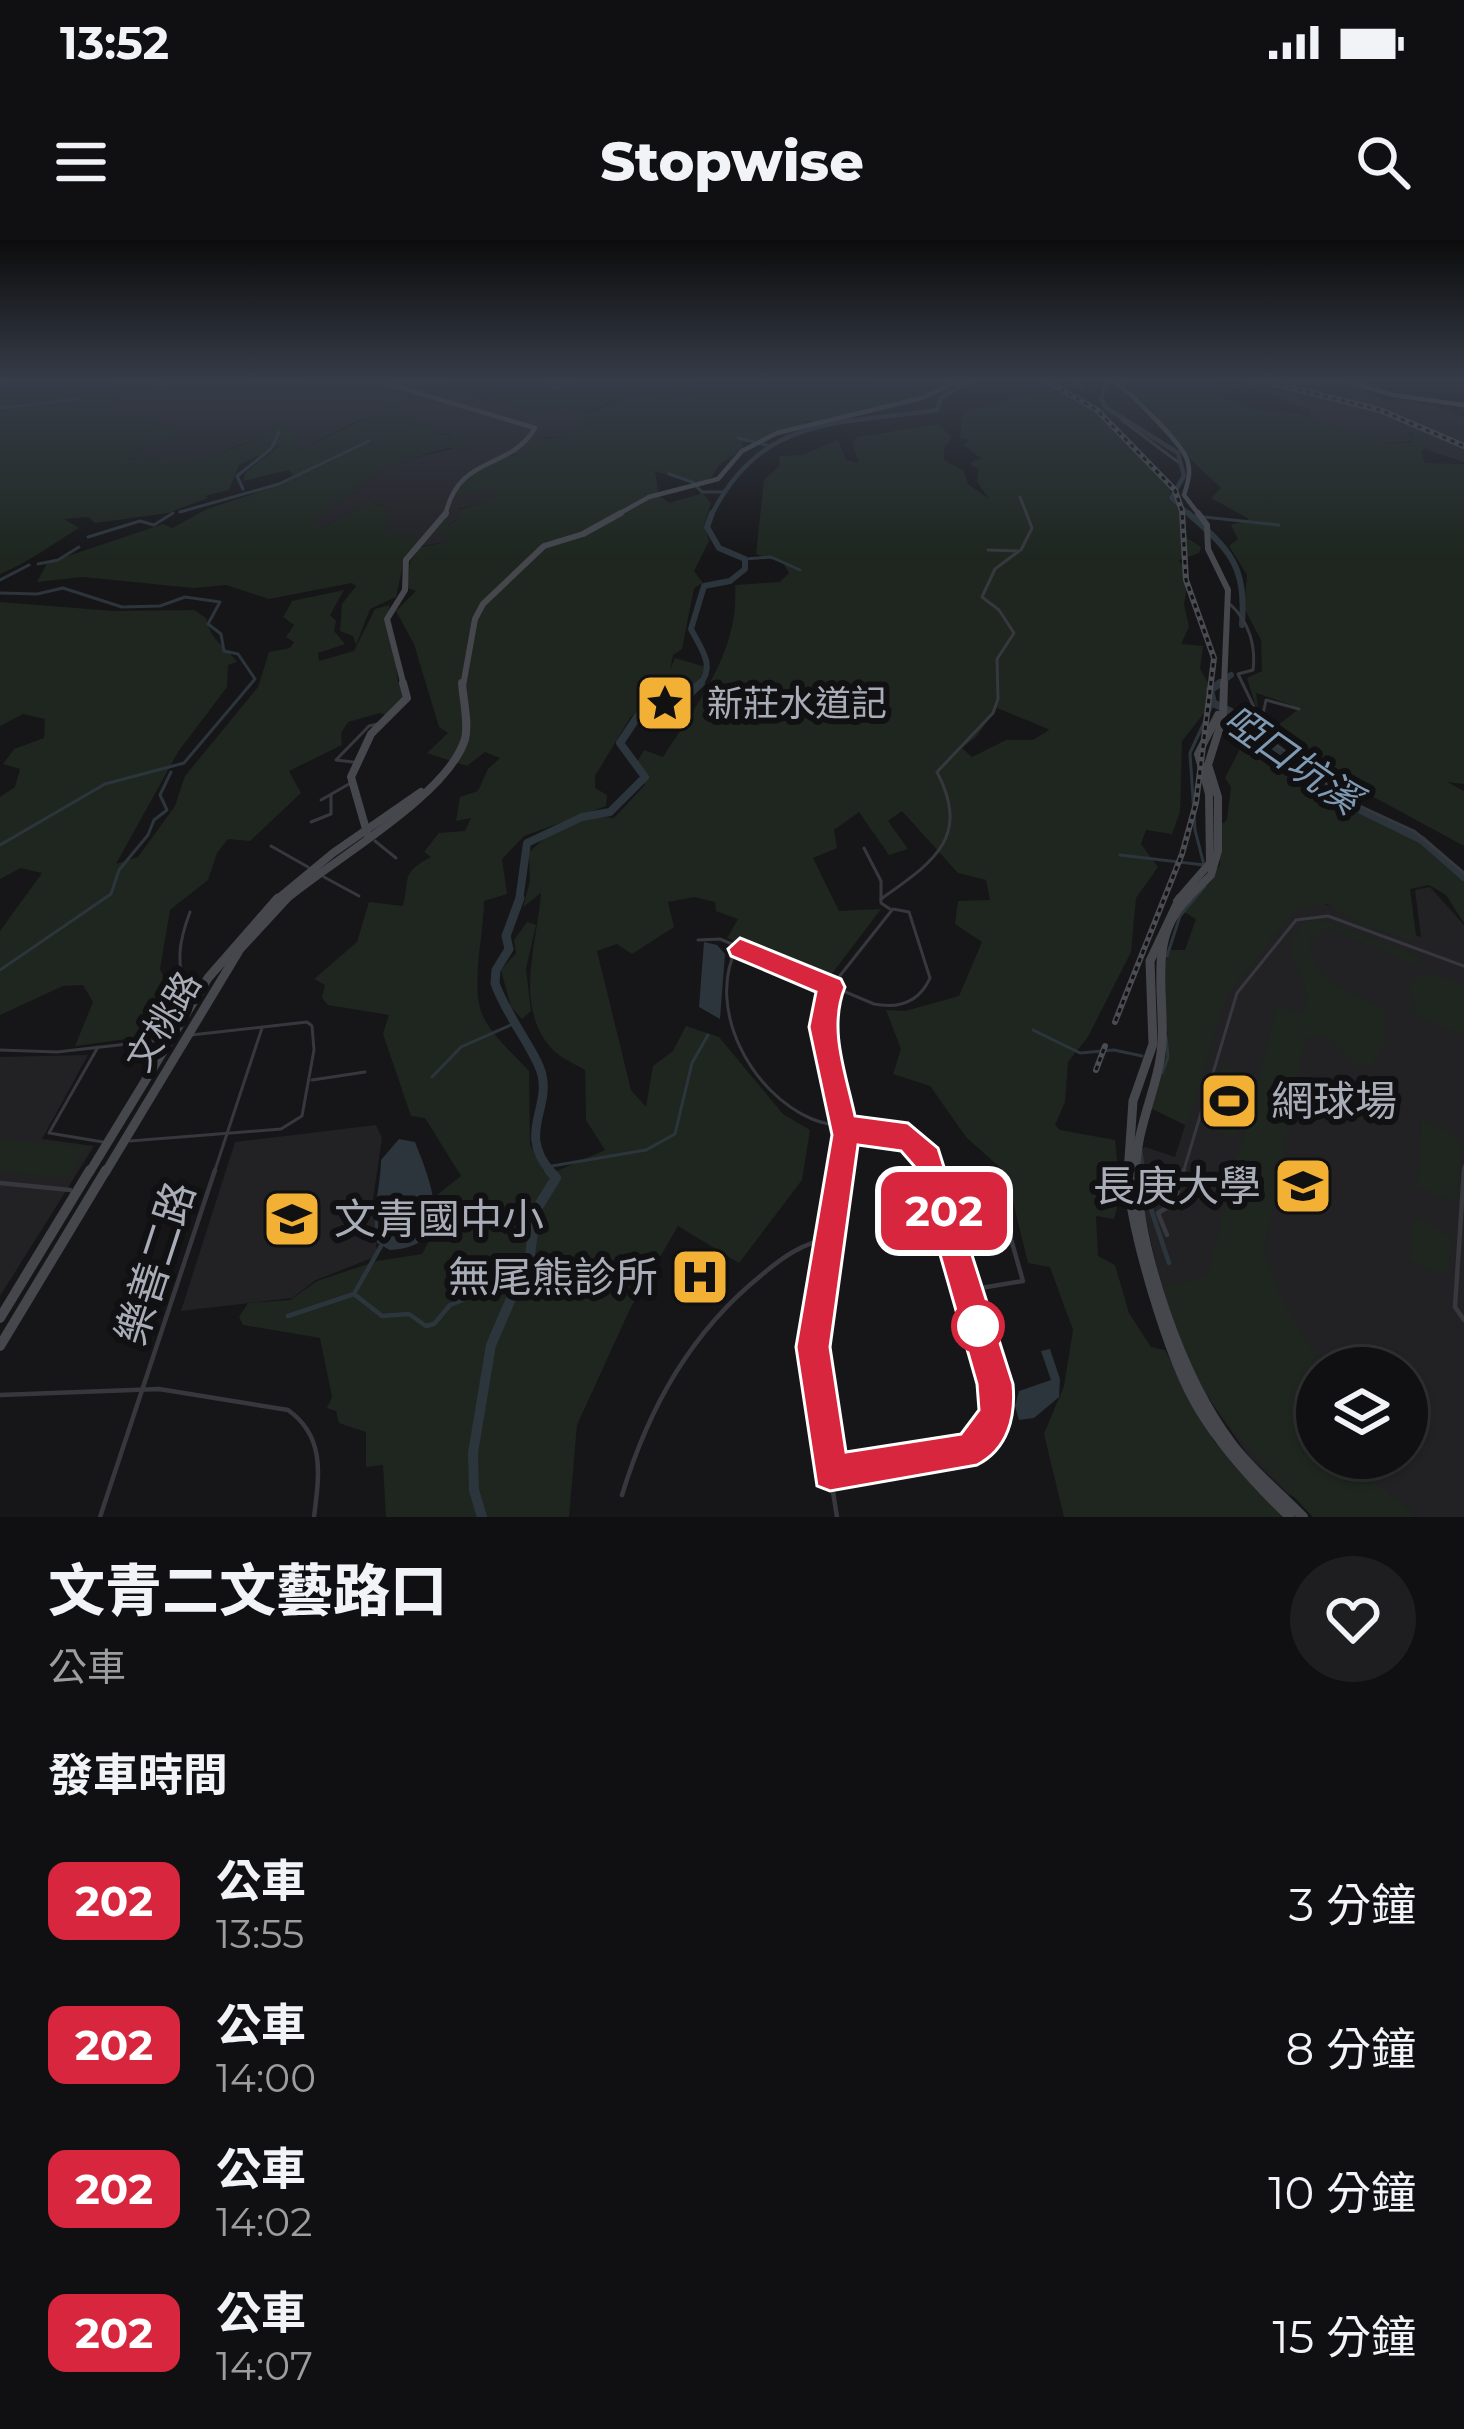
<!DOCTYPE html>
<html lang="zh-TW">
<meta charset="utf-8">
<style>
body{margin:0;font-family:Montserrat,"Noto Sans TC",sans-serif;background:#1e1e20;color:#f1f3f6;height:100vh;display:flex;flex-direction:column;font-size:45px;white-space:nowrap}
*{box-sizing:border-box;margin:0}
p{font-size:39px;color:#9c9d9f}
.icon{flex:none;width:66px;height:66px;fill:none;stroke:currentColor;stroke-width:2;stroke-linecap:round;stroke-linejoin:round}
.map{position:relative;height:1277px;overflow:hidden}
.sheet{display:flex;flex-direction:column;background:#101012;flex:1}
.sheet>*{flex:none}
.badge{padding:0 24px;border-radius:18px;font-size:42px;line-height:78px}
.controls{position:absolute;left:1296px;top:1107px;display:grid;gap:24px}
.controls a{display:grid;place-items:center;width:132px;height:132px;border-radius:50%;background:#101012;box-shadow:0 3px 9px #0004,0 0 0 3px #303032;font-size:60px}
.map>.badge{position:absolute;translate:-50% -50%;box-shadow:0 0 0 6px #fff}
h2{padding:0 48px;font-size:45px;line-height:108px}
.round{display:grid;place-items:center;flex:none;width:126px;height:126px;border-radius:63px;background:#1e1e20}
.head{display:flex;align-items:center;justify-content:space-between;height:204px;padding:0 48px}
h1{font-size:57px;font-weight:800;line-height:90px}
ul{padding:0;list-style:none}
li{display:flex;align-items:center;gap:36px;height:144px;padding:0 48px}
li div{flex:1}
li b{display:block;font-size:45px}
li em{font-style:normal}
li .badge{min-width:132px;font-weight:700;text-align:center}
.status{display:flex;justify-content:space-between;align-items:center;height:84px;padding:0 60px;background:#101012;direction:ltr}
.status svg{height:33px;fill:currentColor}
header{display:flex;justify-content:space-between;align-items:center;height:156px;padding:0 48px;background:#101012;font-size:54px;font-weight:800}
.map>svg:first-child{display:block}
.built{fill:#222225;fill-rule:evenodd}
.green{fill:#1e261f;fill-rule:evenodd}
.water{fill:#2c353c}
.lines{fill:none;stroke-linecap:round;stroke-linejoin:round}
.stream-far1{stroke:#2c353c;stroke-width:3}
.stream{stroke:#2c353c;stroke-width:4.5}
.river-far4{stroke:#2c353c;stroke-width:4.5}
.river-far3{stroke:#2c353c;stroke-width:6}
.river-far2{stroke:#2c353c;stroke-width:8}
.river-far1{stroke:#2c353c;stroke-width:9}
.river{stroke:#2c353c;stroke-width:10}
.street-far1{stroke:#37383d;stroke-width:3}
.street{stroke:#37383d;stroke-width:4.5}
.secondary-far4{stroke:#45474d;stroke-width:4.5}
.secondary-far3{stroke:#45474d;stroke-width:6}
.secondary-far2{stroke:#45474d;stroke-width:8}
.secondary-far1{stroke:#45474d;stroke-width:9}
.secondary{stroke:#45474d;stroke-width:10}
.primary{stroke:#53555c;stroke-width:4.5}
.rail-casing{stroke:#4a4c52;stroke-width:6}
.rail{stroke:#111113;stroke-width:3;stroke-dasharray:4.5;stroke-linecap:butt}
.line{fill:#d7263d;stroke:#fff;stroke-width:3;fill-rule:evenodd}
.stop-dot{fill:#fff;stroke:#d7263d;stroke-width:6}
.labels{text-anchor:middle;stroke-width:12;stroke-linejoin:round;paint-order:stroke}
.poi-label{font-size:36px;fill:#a8adb8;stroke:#111113;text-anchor:start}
.street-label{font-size:36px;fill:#a8adb8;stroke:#111113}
.water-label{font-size:39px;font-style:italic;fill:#7f9bb3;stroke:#111113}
.near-poi-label{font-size:42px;fill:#a8adb8;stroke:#111113;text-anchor:start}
.near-street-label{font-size:42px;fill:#a8adb8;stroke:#111113}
</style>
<div class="status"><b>13:52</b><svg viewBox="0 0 49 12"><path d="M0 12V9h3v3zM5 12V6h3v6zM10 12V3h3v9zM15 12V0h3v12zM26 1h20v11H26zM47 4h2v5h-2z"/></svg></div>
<header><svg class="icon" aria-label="menu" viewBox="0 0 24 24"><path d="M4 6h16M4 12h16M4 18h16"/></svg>Stopwise<svg class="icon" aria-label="search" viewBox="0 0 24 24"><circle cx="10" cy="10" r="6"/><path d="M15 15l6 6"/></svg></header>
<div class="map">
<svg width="1464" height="1277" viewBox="0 0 1464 1277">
<rect width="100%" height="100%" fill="#161618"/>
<g class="built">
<path d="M112 140H422L457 145 466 148 464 154 480 158 504 157 547 169 567 167 588 174 587 186 570 197H547L524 213 511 215 497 259 458 269 462 276 440 291 451 296 447 302 415 307 417 302 383 291 390 268 373 263 323 287 312 282 380 231 405 220 460 207 449 194 435 193 433 184 412 190 377 176 359 180 303 209 291 208 300 195 258 198 196 222 174 223 167 217 117 219 173 197 178 189 148 182 149 175 106 170 118 158 104 148Z"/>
<path d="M1235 140H1330L1363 149 1386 162 1398 159 1436 166 1464 177V222L1427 210 1429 207 1408 191 1412 201 1385 203 1311 179 1310 170Z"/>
<path d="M1430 647 1464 685V1277H1340L1288 1254 1248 1215 1204 1152 1160 1044 1145 974 1138 911 1145 907 1175 917 1228 749 1294 671 1324 664 1421 697 1415 650ZM1317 1128H1407V1218H1317Z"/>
<path d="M88 815 42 899 94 906 0 1056V817Z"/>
<path d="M376 885 382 898 373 959 377 1016 316 1040 292 1058 181 1071 235 902Z"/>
</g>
<g class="green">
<path d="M0 140H112L105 148 122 153 107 170 150 174 149 183 179 189 173 197 122 219 167 217 174 223C195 222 239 208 258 198 272 190 273 182 291 181L288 185 300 195 292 207 303 209 392 166 411 172 413 181 407 188 434 184 435 193 477 202 468 210 448 208 405 220 380 231 313 282 323 287 372 263 390 268 384 291 418 302 404 321 396 357 370 369 356 405 353 396 340 391 342 364 356 346 352 343 269 359 226 345 193 348 83 337 37 342 47 323 163 284 172 288 207 269 283 244 293 236 289 230 243 241 246 232 282 204 239 225 229 250 205 256 208 258 168 273 95 283 88 277 64 279 79 288C52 304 28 323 0 334Z"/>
<path d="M422 140H725L634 152 585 172 567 167 536 174 508 164 512 160 464 155 465 148Z"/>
<path d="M849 140H957L927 155 816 182 804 181 806 184C785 189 761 204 741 202L744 208 719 225 709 241 696 244 655 231 659 255 669 263 703 253 711 263 704 285 709 301 694 331 703 343 694 348 682 409 673 415 670 430 675 418 706 427 697 444 667 464 657 458 654 468 636 472 630 478 595 536V548L607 555 606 566 524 596 502 619 507 654 484 661C484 695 469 750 484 778 493 797 515 815 529 831L530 905 548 935 605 910 586 880 585 830C575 824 561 818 553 810 512 767 538 702 541 653L523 667 530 641 529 613C546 592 590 573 614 578L645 545 636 524 644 510 663 517C697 464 740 411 735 345L780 342 789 333 783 323 756 314 764 240 780 225 779 216 802 215 838 200 846 220 859 223 852 202 858 197 938 184 952 197 944 208V220L964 231 968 244 989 259 977 242 978 229 969 223 981 218 963 205 970 200 960 198 962 173 1052 146 1088 166 1172 247 1168 259 1182 271 1184 296 1201 307 1199 313 1179 320 1189 335 1184 364 1189 387 1181 404 1203 406 1200 429 1209 444 1205 472 1182 501 1180 572 1172 594 1146 590 1141 604 1158 627 1136 658 1131 712 1088 797 1068 822 1065 862 1055 885 1060 890 1115 900 1120 955 1114 979 1096 976 1098 1016 1115 1025 1129 1073 1151 1107 1165 1110 1214 1201 1282 1277H1064L1044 1194 1064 1146 1073 1090 1050 1027 1028 1023 1006 933 966 897 930 846 893 834 901 809 886 770 905 771 959 756 982 702 955 684 958 661 990 660 986 640 958 633 902 571 888 581 908 609 889 615 859 572 834 590 837 608 813 618 839 671 881 669 831 735 821 737 727 698 738 679 716 671 715 662 694 657 668 662 674 687 632 714 617 704 597 711 631 850 646 867 653 826 673 811 686 786 719 797 783 874 810 890 802 940 739 1023 678 986 630 1069 577 1185 569 1277H386L383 1225 366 1227V1192L339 1183 336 1171 327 1168 332 1157 320 1098 243 1085 239 1077 248 1063 290 1060 317 1041 377 1021 422 1014 443 976 438 954 461 936 425 878 411 876 383 794 389 775 328 765 322 758 325 745 314 739 357 702 369 662 403 666C410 639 400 633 431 617L424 612 439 593 465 591 471 578 456 581 460 557 478 551 488 529 500 518 485 512 467 526 427 513 448 493 439 487 414 404 396 371 416 351 407 348 410 322 420 307 447 302 450 296 434 292 446 280 448 286 462 276 457 270 496 259V250L449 255 485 222 524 213 527 206C547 194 569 202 586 186L588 174 628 157 668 150 675 157 689 155 686 149C764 141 842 161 918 145L883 147ZM997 468 1048 489 1049 490 1033 500H1006L972 517 962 508 976 497Z"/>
<path d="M1197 140 1226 145 1227 149 1188 145 1217 149 1224 158 1256 169 1298 174 1389 204 1413 202 1410 194 1430 206 1421 211 1425 223 1464 224V544L1447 542 1464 551V606L1333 535 1278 485 1300 468 1256 453 1259 476 1247 438 1262 431 1261 400 1244 368 1247 335 1229 306 1238 299 1231 285 1249 279 1211 258 1221 248 1172 202 1154 172 1121 142Z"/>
<path d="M344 350 330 375 336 381 334 391 345 404 318 413 319 421 354 411 375 369 389 365 398 442 404 451 402 462 387 475 380 473 348 482 341 493 342 505 289 531 301 553 250 601 228 599 217 613 208 640 170 670 160 729 171 754 156 795 75 806 93 762 83 745 63 746 0 775V691L42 633 21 628 0 639V557L15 547 20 529 3 524 14 509 44 498 45 479 23 474 0 486V362L114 371 194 370 206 378C211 402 225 405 237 422L228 425 227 447 178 512 116 624 138 617 175 566 185 536 258 447 269 412 290 408 294 402 286 397 294 385 283 377 292 361Z"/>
<path d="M1238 493 1255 496 1332 558 1417 600 1464 641V683L1446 655 1429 645 1410 649 1416 695 1412 701 1360 684 1327 664 1295 671 1227 755 1187 886 1150 868 1168 798 1160 736 1170 710H1185L1196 679 1181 670 1220 625 1219 586 1227 580 1231 547 1225 538 1241 507Z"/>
<path d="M1319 679 1420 717 1419 726 1327 687 1310 700C1310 746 1356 748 1386 773L1385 802 1372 825 1354 824 1327 797H1306L1264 1012 1283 1061 1323 1128H1317V1218H1356L1373 1240 1417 1277H1313C1268 1229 1214 1178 1187 1117 1177 1095 1170 1070 1162 1047L1207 1037 1277 765 1301 774C1323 733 1266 721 1305 682Z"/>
<path d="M527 682 536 685 526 729 531 771 522 779 511 767 501 730 516 713 514 700Z"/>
<path d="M1429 733 1464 744V796L1409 772 1410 768 1416 769 1409 747 1416 738Z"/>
<path d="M1222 824 1251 838 1235 898 1205 883Z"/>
<path d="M1422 879 1448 891 1462 905 1456 964 1417 946Z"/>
<path d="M0 899 87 907 68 938 0 932Z"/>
<path d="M1414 977 1453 997 1448 1031 1434 1033 1409 1020Z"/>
</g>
<g class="water">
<path d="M704 702 717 705 725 714 720 779 699 767Z"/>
<path d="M399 899 415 902C430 940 459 1007 390 1010L377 1003C370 979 381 946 381 920Z"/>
<path d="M1050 1109 1060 1139 1059 1157 1034 1178 1019 1180 1015 1166 1019 1151 1051 1140 1041 1111Z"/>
</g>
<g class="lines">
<g class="stream-far1">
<path d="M0 142 5 141"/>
<path d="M1234 147 1240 145"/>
<path d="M0 168 79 159"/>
<path d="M738 198 770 206"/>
<path d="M669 234 692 242 702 252H723"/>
<path d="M243 249 237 236 271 209 279 192"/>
<path d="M180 272 279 244 369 201"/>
<path d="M1195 276 1279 285"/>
<path d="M88 297 140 281 154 285 173 273"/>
<path d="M745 319 771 317 800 330"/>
<path d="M38 324 58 320 79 307"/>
<path d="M0 340 29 325"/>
<path d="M0 353 37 354 63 348 122 367 160 366 185 357 220 362 208 384 221 394 224 411 238 414 255 439 184 523 105 544 0 605"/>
<path d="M1120 615 1204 625 1195 590 1190 513 1213 463"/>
<path d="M1167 716 1180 676 1205 646"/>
<path d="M0 730 111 654 119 630 148 595 154 580 167 570 160 555 171 532"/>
<path d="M1033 790 1080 813 1114 810 1142 816"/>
<path d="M1162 833 1168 817 1166 796"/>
<path d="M432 837 461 807 513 784"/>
<path d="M1141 911 1144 933"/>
<path d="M546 927 646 910 675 894 692 823 708 795"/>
</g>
<g class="stream">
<path d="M1144 930 1148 960 1169 1023"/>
<path d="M355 1052 381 1006"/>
<path d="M288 1076 354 1054 382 1076 409 1074 426 1086 434 1084 450 1065 521 1037"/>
</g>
<g class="river-far4">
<path d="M1107 142 1101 158 1105 167 1178 213 1184 236 1171 258 1191 276"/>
<path d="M711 276C761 174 839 185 937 170L941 158 970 140"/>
</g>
<g class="river-far3">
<path d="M1188 273C1231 311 1246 325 1242 385"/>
<path d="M698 446C717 427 701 409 691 389L704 346 730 341 745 329V319L719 308 707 287 712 273"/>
<path d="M1216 446 1231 435"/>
</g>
<g class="river-far2">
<path d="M1220 443 1210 450 1213 463 1254 483 1286 523 1334 557 1422 600 1464 637"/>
<path d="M519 661 527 603 582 577 610 572 645 537 620 503 638 476 685 458 701 443"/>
</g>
<path class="river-far1" d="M520 658 506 696 509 709 496 730 495 743C505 774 537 813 542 835 550 870 517 894 552 933"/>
<path class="river" d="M482 1277 474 1250 473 1213 491 1105 530 1015 536 970 556 938 549 930"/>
<g class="street-far1">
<path d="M394 140H404"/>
<path d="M515 140H529"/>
<path d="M554 140 552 147 558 149 573 140"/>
<path d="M1076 143 1084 151"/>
<path d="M154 145 310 140"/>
<path d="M1122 180 1178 222"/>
<path d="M1020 257 1032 288 1021 310"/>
<path d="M1231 365C1249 382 1256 406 1253 430L1238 434 1270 500 1327 544"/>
<path d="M1227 471C1276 482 1318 508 1338 556L1414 591 1464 633"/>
<path d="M1262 479 1266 460 1299 469"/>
<path d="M353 522 336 520 369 486 378 484"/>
<path d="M321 560 349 544"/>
<path d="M311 582 331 574V555"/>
<path d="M375 601 396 618"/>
<path d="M271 606 308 627"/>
<path d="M864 608 881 641V663L890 669"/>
<path d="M324 637 359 656"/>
<path d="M881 659C931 623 972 599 937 532L993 473 998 459 997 419 1014 393 999 370 982 357 995 329 1019 311 988 310"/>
<path d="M190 672C179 701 174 727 190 755"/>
<path d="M698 700 720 699 874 764C900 769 919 762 930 738L909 672 893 669"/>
<path d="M737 707C705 769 752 854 812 879 843 892 884 882 912 901 924 908 926 921 929 933"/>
<path d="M98 807 49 893 103 902"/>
<path d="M0 810 57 812 163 800"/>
<path d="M312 840 365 832"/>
<path d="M130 901 281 889 302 876 314 810 312 786 307 782 191 795"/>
<path d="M214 933 262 788"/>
<path d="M838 933 844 889 822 787 823 769 831 747 892 670"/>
<path d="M1183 933 1237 753 1296 680 1328 676 1464 726"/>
<path d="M1464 933V926"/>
</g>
<g class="street">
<path d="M1464 930 1455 1067 1464 1080"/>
<path d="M0 943 70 950"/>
<path d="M1167 995 1158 973 1174 963 1184 930"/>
<path d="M969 1050 1023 1041 1005 978 1010 968"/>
<path d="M0 1155 159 1149 288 1170C326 1197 319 1236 314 1277"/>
<path d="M830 1233 964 1212 991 1184 995 1144 929 930"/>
<path d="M622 1255C649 1167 691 1091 764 1033 783 1017 803 1003 828 999"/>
<path d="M100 1277 215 930"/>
<path d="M837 1277 813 1126 839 930"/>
</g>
<g class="secondary-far4">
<path d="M1113 140C1130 152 1178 200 1186 217 1192 230 1188 242 1184 255L1200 276"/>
<path d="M308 143H385L535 188C509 232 459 213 445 276"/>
<path d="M615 276 649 257 718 239 742 211 777 193 922 158 961 140"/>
</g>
<g class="secondary-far3">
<path d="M1198 273 1207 285 1208 309 1228 350 1224 446"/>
<path d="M404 446 387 379 405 350 406 320 446 273"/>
<path d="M463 446 475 379 483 364 544 306 583 294 621 273"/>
</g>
<g class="secondary-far2">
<path d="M368 596 351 537 371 494 407 458 403 443"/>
<path d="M275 661 333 613 421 552"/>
<path d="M284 661C329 622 448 556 465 499 469 483 463 459 462 443"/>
<path d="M1177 661 1210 623 1209 554 1198 514 1218 475"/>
<path d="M1185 661 1211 635 1218 611V557L1208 525 1223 477 1224 443"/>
</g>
<g class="secondary-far1">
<path d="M89 933 208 738 278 658"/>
<path d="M105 933 240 709 287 658"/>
<path d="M1128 933 1133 861 1153 804 1150 721 1180 658"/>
<path d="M1136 933C1135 887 1159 848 1162 803 1165 754 1147 697 1188 658"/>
</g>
<g class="secondary">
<path d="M1128 930C1129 986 1170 1122 1200 1170 1224 1210 1257 1245 1290 1277"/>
<path d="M1136 930C1138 1012 1181 1137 1231 1203 1251 1230 1280 1253 1303 1277"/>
<path d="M0 1078 90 930"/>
<path d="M0 1106 106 930"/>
</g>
<g class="primary">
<path d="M1060 140H1112"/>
<path d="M1344 140 1393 155 1464 165"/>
</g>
<g class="rail-casing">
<g id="rail">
<path d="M1045 140 1097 170 1175 250 1182 271 1186 340 1214 418 1196 563 1182 614 1115 782"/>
<path d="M1271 143 1380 170 1464 206"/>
<path d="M1096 830 1105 806"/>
</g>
</g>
<use href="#rail" class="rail"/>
</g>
<linearGradient id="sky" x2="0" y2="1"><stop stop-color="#0c0c0d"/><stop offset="0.44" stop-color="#363c48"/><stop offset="1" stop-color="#363c48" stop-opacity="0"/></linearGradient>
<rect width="1464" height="319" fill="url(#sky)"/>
<path class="line" d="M740 698 841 739 845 747C828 789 846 833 855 876L908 883 938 908 1013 1144C1016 1177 1008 1209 977 1225L830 1251 817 1246 796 1107 832 895 809 787 816 752 731 716 728 709ZM858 905 901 911 915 927 977 1144 979 1170 961 1194 846 1212 830 1107Z"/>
<defs>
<g id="sight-square" transform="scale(3)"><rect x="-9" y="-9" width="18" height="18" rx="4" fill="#f2b134" stroke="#111113"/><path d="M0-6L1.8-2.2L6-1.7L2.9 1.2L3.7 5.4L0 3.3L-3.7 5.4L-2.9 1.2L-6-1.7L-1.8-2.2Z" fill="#111"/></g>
<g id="stadium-square" transform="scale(3)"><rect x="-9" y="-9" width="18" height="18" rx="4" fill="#f2b134" stroke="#111113"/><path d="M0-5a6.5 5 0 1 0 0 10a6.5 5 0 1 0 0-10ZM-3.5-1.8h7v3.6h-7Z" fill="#111"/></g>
<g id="university-square" transform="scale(3)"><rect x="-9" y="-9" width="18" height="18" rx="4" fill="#f2b134" stroke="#111113"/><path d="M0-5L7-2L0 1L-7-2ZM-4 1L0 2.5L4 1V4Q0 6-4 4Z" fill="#111"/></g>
<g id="school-square" transform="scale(3)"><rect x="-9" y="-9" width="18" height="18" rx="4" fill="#f2b134" stroke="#111113"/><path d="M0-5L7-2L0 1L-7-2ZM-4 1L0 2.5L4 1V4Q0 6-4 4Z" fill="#111"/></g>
<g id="hospital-square" transform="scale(3)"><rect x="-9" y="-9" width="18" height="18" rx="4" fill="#f2b134" stroke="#111113"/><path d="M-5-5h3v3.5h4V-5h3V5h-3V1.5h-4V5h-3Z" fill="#111"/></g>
</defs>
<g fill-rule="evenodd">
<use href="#sight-square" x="665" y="463"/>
<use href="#stadium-square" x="1229" y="861"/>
<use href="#university-square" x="1303" y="946"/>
<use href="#school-square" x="292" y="979"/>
<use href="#hospital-square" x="700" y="1037"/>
</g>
<circle class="stop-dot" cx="978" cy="1086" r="24"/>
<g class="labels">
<g class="poi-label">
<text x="707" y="476">新莊水道記</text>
</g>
<g class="street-label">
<text transform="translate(163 781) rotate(-59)" y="13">文桃路</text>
</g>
<g class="water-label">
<text transform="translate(1292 519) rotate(35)" y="14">啞口坑溪</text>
</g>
<g class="near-poi-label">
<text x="1271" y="876">網球場</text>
<text x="1261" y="961" text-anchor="end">長庚大學</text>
<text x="334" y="994">文青國中小</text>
<text x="658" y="1052" text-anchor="end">無尾熊診所</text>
</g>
<g class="near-street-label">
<text transform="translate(155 1023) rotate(-72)" y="15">樂善二路</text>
</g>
</g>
</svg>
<div class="controls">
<a><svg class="icon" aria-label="layers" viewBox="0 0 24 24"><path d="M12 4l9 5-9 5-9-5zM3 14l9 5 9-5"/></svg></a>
</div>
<b class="badge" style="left:944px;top:971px;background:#d7263d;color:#fff">202</b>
</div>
<section class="sheet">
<div class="head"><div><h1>文青二文藝路口</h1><p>公車</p></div><a class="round"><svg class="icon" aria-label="heart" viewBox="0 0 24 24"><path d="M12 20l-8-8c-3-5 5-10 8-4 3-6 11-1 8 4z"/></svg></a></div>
<h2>發車時間</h2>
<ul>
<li><span class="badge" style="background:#d7263d;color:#fff">202</span><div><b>公車</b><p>13:55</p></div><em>3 分鐘</em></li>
<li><span class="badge" style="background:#d7263d;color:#fff">202</span><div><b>公車</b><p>14:00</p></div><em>8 分鐘</em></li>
<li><span class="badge" style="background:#d7263d;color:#fff">202</span><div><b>公車</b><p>14:02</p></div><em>10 分鐘</em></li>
<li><span class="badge" style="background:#d7263d;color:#fff">202</span><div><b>公車</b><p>14:07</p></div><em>15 分鐘</em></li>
</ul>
</section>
